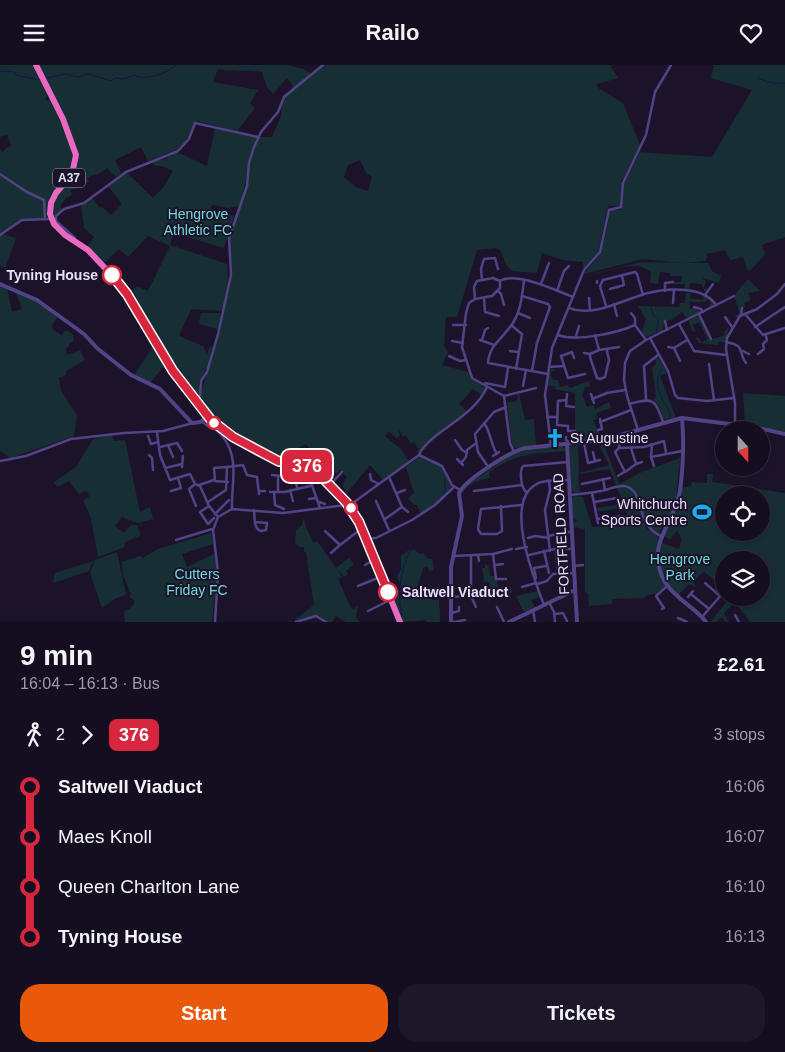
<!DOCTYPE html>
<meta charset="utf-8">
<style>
body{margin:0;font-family:Arial,sans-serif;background:#1e1729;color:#f1f3f6;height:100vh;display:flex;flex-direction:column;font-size:19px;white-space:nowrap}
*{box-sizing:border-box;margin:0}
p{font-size:16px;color:#9d9ca5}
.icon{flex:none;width:28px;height:28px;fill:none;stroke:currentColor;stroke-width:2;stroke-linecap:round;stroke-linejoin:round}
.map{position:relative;height:557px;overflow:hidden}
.drawer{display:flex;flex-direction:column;background:#150e20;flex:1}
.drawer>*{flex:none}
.badge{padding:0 10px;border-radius:8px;font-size:18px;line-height:32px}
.needle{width:32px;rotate:159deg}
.fabs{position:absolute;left:715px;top:356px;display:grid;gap:10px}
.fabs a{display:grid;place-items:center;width:55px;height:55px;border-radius:50%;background:#150e20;box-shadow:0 2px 8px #0003,0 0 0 1px #342e3e;font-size:25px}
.map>.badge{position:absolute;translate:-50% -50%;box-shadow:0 0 0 2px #fff}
.legs{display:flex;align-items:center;gap:8px;height:55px;padding:0 20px;font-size:16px}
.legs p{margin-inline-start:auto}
.head{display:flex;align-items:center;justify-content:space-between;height:85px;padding:0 20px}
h1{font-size:28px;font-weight:700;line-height:38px}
.button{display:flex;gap:10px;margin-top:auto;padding:10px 20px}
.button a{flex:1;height:58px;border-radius:20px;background:#ea580c;color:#fff;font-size:20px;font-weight:700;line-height:58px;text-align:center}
.button a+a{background:#1e1729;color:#f1f3f6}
ul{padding:0 20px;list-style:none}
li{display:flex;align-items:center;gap:18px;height:50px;font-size:19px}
li i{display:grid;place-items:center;width:8px;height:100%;margin:0 6px;background:currentColor}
li i::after{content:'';width:12px;height:12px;margin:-6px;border:4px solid;border-radius:50%;background:#150e20}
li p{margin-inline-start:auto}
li:first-child i{background:linear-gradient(#0000 50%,currentColor 0)}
li:last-child i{background:linear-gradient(currentColor 50%,#0000 0)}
header{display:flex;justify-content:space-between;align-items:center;height:65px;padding:0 20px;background:#150e20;font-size:22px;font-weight:700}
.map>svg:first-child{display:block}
.green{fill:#172f34;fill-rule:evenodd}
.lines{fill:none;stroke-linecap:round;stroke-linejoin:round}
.stream{stroke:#0f1848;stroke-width:1}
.minor{stroke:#524286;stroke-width:2.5}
.tertiary{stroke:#524286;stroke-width:4}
.trunk{stroke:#e968c0;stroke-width:6}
.line-1-casing{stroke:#fff;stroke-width:11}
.line-1{stroke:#d7263d;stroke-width:8}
.stop-1-dot{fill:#fff;stroke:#d7263d;stroke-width:2.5}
.labels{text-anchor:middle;stroke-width:4;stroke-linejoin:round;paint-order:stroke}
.shield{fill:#1c132b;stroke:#aba2be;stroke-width:1}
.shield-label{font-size:12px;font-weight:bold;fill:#e8dffd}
.park-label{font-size:14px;fill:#6edad5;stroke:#1c132b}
.stop-label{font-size:14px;font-weight:bold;fill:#e8dffd;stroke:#1c132b;text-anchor:end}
.poi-label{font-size:14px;fill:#e8dffd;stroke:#1c132b;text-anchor:start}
.street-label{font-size:14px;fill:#e8dffd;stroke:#1c132b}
</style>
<header><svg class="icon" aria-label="menu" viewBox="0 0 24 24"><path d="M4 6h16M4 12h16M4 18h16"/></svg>Railo<svg class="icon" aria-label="heart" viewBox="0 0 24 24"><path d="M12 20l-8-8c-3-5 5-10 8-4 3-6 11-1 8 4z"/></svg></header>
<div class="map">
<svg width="785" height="557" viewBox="0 0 785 557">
<rect width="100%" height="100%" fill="#1c132b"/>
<g class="green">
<path d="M0 0H33L48 30 45 33 47 36 51 34 74 87 73 104 60 121 45 154 22 155 0 170V110L23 123 0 107V84L2 87 11 80 7 69 0 72Z"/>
<path d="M39 0H288L303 4 312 9 308 14 324 0H610L618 13 597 19 598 23 623 38 640 80 622 116 620 141H608L598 188 583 204V197L563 195 542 188 537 208 512 206 507 201 500 185 495 183 477 185 457 252H446L444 281 448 287 442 300 468 307 470 313 485 323 482 330 473 324 459 339 467 346 418 388 416 387 419 384 414 377 411 379 406 370 403 372 398 363 400 371 396 373 389 366 385 371 401 384 409 397 383 415 370 400 347 428 342 420 347 412 340 405 336 409 334 406 327 413 325 411 332 403 321 397 306 379 298 383 300 396C273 395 242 378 220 360 212 353 205 342 198 333L207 309 232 211 229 177 247 121 250 98 258 72H272L281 51 282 36 293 21 287 13 273 29 267 22 262 7C247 5 233 7 218 4L213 17 258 25 250 38 255 43 237 66 197 56 186 77 180 83 148 96 141 82 115 95 121 108 116 112 107 103 97 110 95 109 87 113 89 116 84 121 70 125 72 130 66 133 60 141 62 145 53 153V138L76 103 77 87 62 47ZM360 95 367 109 372 112 368 126 356 122 344 112 348 100Z"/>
<path d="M711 0H785V172L762 180 765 189 750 206 747 205 743 192 730 195 725 185 707 189 706 196 682 198 643 194 584 209 601 188 611 145H621L624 119 640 87 712 92 752 25 711 13 714 1Z"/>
<path d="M215 63 257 72C247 96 248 117 239 141L228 143 213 140 210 143 234 151 224 183 174 168 170 180 227 199 228 216 222 246 191 244 179 271 203 281 207 289 210 281 212 282 207 305 203 303 206 306 199 316V328L191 326 168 296 131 228 137 221 148 226 170 181 148 171 128 192 119 184 103 199 87 182 94 172 84 163 81 141 92 133 100 143 102 142 111 150 122 139 108 121 126 107 153 133 163 123 173 106 162 101H155L151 97 165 94 177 87 207 101Z"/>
<path d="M3 169 16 173 5 203 0 200V171Z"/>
<path d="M641 197 708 198 712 206 721 211 719 218 702 213 706 217 704 222 707 226 705 227 702 219 690 218 689 224H685V219H673V217H681L682 211H670V208L660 207 658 219 650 218 651 206C645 205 644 201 637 201 623 200 606 207 592 209Z"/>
<path d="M748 214 760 226 748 228 751 235 744 238 745 241 737 254 735 251 740 248 734 231Z"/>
<path d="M0 220 7 223 12 247 22 244 15 226 36 235 57 252 52 261 54 266 62 270 65 265 73 269V277L69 278V282L66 283 67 290 80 285 85 295 66 306V310L59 313 61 326 77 350 74 371 10 393 0 386Z"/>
<path d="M686 228H691L690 233 703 235 704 230 714 238 713 241 708 244 711 237 708 234 705 237H690L689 244 694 243 701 247 687 254 682 247 671 255 665 256 662 266 645 272 642 266 646 254 638 241 679 242 680 238H685Z"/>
<path d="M201 248H221L218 264 199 259Z"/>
<path d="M696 252H699L710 275 725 270 724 266 729 262 725 277H718V280L699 278 696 273 698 272 701 278 708 274 699 257 693 260 695 266 693 267 688 256Z"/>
<path d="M154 280 166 298 150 318 135 311V309Z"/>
<path d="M655 293H659L667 308 660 311 676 353 663 354 660 342 653 335 656 332 652 303 656 299Z"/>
<path d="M552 304 555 305 550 307 553 315H558L560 322 567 320 570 323 592 315 589 318 590 321 585 322 582 330 587 342 593 340 595 344 609 337 611 343 596 348 598 353 593 355 602 374 578 378 577 371H572L575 368V328L555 324V321H547L550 305Z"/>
<path d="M517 328H519L525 355 534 354 536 381 514 383 512 378 507 337H515L518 334Z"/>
<path d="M743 328 785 331V367L745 360Z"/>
<path d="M112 370 114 376 125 375 140 447 150 442 153 454 138 458 122 452 115 461 124 468 131 460H137L141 470 124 478 125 482 98 492 91 453 83 435 89 432 88 428 85 426 79 429 69 416 57 422 54 417 76 402 93 374Z"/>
<path d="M603 377 619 419 642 407 680 393 676 437 659 469 648 461 634 424 627 420H616L610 404 578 409 580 427 575 428 571 424 569 382 578 380 579 408 609 400 598 378Z"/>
<path d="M563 381 566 386C532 389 519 387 489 407L490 413C468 417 471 420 459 431L465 421 511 390 527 384Z"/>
<path d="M419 392 442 402 452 421 436 439 421 449 417 440H414L408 433 414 428 406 402Z"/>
<path d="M707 409H713L712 417 785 428V557H750L735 537 724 548 728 557H726L722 552 716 557H710L730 533 761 532V495H724V523L704 507 692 516 697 523 689 519 678 530C663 516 656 498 662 478L679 484 682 474 677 466 670 474 663 471 681 423 691 421 692 417 707 418ZM724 430H761V468H724Z"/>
<path d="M622 421 631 424 646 463 659 473C655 491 659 504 665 521L655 529H649L643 533 612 534V539L589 541 588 529 585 526V464L573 462V458L577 456 573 452 571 433 574 431 583 432 592 462 620 461 628 448 619 443 598 447 597 443 616 440 623 437 617 423Z"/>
<path d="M304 453 306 462 313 478 317 476 336 503 349 493 354 499 346 506 348 509 344 512 337 504 342 512 338 514 351 543 354 544 358 541 356 553 360 557H346L336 551 332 557H327L317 550 294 556 314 540 306 487H304V482H300L295 478 296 466 302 460Z"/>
<path d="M211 468 213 479 182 489 187 502 214 489 217 507 212 557H125L124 546 129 544 134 539V535L129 532 131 529 123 510 122 497 140 491 143 493 158 484Z"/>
<path d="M409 485H415L419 489 423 488 429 494H432L434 504 430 507 427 501 423 503 417 523 419 528 430 529 432 535H439L440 557H427L426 555 402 557 391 527 400 525 401 520 397 512 401 504V491Z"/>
<path d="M117 487 126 530 116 533 102 543 90 508 95 495Z"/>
<path d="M93 496 89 506 53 518 55 508Z"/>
<path d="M485 499 489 501 490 511H495L499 522 511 521 512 528 496 531V528H499V523L494 522V526H491L489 517H480L484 516 482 503H485Z"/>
<path d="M538 526 540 532 531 535 535 542 524 547 516 531Z"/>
</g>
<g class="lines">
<g class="stream">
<path d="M0 6 15 7V10L39 15"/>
<path d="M46 13 66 9 78 12 88 9 111 16 115 13 124 14 134 10C145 17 167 8 177 0"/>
<path d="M759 14 772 18H785"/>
<path d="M648 230 653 250 659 254 656 268"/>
<path d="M444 299 447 292"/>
<path d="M661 305C652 320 662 335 670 347V353"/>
<path d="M383 419 392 445"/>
<path d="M445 429V413"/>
<path d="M394 450 397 459"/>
<path d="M399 463 400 469 412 484C400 501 397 532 402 552"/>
</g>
<g class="minor">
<path d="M0 109 27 127 44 135 45 154"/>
<path d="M0 170 22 155 50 154"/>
<path d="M75 173 56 156V151L64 144 84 138 126 107 178 86 189 74 195 58 258 72"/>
<path d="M482 215 481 204 484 194 495 193 498 204"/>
<path d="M524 215C522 231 521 245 513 258 504 272 489 280 488 298L548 309"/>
<path d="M500 216C516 206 557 226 573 232"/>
<path d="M597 218V216"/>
<path d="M541 219 549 198"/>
<path d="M610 224 624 220 622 211"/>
<path d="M498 226 501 229 504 240"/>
<path d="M557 226 564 206 569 201"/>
<path d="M665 226V218L673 217"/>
<path d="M705 230 713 219"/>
<path d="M522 231 548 239 550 242 537 278 532 306"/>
<path d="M484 233 485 247 499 251"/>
<path d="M589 233 590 245"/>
<path d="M475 234 469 238 466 248 462 282 472 313 504 331"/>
<path d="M475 234 474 222 477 216 493 213 500 216"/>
<path d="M475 234 492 231 500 223V216"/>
<path d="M673 238 674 225"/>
<path d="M614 239 617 251"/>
<path d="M606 241 600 221 603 215 635 207 637 209 643 230"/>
<path d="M694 242 701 244 703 247"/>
<path d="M569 243C594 253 624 234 648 228 668 223 704 221 716 240"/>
<path d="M518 248 530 253"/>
<path d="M631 248 635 253V260"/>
<path d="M699 249 711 274"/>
<path d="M745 249 763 270 785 263"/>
<path d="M741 250 742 243"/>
<path d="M725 252 732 262"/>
<path d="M665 256 667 265"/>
<path d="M679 259 694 286 726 290"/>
<path d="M453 260H466"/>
<path d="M511 260 522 269 516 304"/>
<path d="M755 262 785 242"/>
<path d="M558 270C577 277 617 268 635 260L646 275"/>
<path d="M595 270 599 285 619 282"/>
<path d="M576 271 579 261"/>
<path d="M650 273 668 306 675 330 678 333 707 336 734 333"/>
<path d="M480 275 494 280"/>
<path d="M482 275 485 265 488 263"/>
<path d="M452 276 463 278"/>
<path d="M726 277C747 281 737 286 746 298"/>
<path d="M668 282 674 283"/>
<path d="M599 285 590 289V292L597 313 600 314 605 312 609 295 607 286"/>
<path d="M510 286 518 287"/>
<path d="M743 286 749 289"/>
<path d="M584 288 590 289"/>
<path d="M758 289 764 284 763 279 767 275 766 271"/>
<path d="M449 291 460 296 466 295"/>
<path d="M574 293 572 287 561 291 568 313 585 309"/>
<path d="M680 296 674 283 687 275"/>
<path d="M709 299 714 335"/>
<path d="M549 302 564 301"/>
<path d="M485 318 505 322 508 303"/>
<path d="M523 321 526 305"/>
<path d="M567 329 566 341 574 342"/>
<path d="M591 329 594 338"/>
<path d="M504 331 510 378 514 387"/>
<path d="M504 331 536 323"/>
<path d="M197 333 200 330 201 316 207 307 218 269 231 210 229 173 247 121 249 98 254 82 261 67 278 47 284 32 323 0"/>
<path d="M592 334 607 328 625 325"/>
<path d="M646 334 644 301 658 290"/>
<path d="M566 335 558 336 557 360 568 361V366H575"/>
<path d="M629 339C653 332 655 334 663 357"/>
<path d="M547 352H557"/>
<path d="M202 356C206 363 216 361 223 372 240 394 231 419 232 444"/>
<path d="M600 357 631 345"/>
<path d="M484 358C491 367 490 378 497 389"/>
<path d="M735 359V338L726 284 727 273 740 251 757 244 777 229 785 219"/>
<path d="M598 365 602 364 600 354"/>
<path d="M638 365 627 331 624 315 625 298 630 286 646 275 734 231"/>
<path d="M157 367 160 390 170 415 190 409 195 419 200 421 209 441 218 452"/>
<path d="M148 371 151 379 158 377"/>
<path d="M566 372V375L572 378"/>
<path d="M616 372 620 383 644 382 664 376 666 388"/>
<path d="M455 375 462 385 467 388"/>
<path d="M584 378 588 398 600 395"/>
<path d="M652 379 651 392 682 386"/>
<path d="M168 380 173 392"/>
<path d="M551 380 545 330 552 283 584 205 600 187 609 145 621 142 623 118 646 70 655 27 671 0"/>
<path d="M160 382 177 378 182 386"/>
<path d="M619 383 615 387 625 407 636 399 631 383"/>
<path d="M593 387 595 396"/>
<path d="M149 390 152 393 153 405"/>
<path d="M419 390 442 401 452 420 460 425"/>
<path d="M493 391 499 387"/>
<path d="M651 392 654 401"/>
<path d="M457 394 461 398"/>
<path d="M0 396 26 391 71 374 124 368 163 366 193 358"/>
<path d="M636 399 642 397"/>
<path d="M463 400 461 398 466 392 467 385 475 379"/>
<path d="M182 402 183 391"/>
<path d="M227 402 214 403 215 416 228 417"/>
<path d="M165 403 182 399"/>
<path d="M489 403 478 387 475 369 494 347 506 342"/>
<path d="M308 409 320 443"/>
<path d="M370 409 371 415 379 419"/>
<path d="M272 410 282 411"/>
<path d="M294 410 297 422"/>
<path d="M618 411 624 407"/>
<path d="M603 414 605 425"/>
<path d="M549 416 550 425 545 445 550 486"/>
<path d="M195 419 189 424 196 441"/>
<path d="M582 419 610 413"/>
<path d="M199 420 214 415"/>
<path d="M330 420 342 407"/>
<path d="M290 425 293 436"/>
<path d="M171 426 181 423 178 413"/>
<path d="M259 426H265"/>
<path d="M474 426 522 420"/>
<path d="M270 427H285L310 421"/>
<path d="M274 427 275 440 284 444"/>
<path d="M278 427V411"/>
<path d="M526 427C521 422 519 407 523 401L568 397"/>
<path d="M397 428 405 425"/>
<path d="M592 428 598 458"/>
<path d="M570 430C581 429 591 428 601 426 608 425 617 420 624 421 645 423 634 460 661 471"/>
<path d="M309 434 316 433"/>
<path d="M376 436 389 465"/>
<path d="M208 437 226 425 227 402 243 400 247 410 257 412 259 429"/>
<path d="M319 437 325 439"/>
<path d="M594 437 617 433"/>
<path d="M350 440 419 390C429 367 473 354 487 322"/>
<path d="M209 441 200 447 208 459 214 453"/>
<path d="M501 441 502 466 497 469H481L478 464 481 444 522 440"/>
<path d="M402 442 408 447"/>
<path d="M254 445C255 452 253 464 261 466L266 465 267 458 255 457"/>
<path d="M215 449 229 435"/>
<path d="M385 454 402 442 389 412"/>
<path d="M597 454 621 451"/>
<path d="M325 466 340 480 361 464"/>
<path d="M548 471 569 467"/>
<path d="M528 473 535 471 549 473"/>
<path d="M367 474 376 473 412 455 435 440 454 422"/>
<path d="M176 475 212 464"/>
<path d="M516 484 527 482"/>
<path d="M556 484 558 508"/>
<path d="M544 486 549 508"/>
<path d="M331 488 340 480"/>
<path d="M493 489 496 514H506"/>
<path d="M471 490V531L476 542"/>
<path d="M478 490 479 496"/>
<path d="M529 490 559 483 570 484"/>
<path d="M454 491 493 489 512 484"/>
<path d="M365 500 373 495"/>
<path d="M495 500 503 499"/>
<path d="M573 501 583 500"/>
<path d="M536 513 534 503 546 501"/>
<path d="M705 518 720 531"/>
<path d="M537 519 547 516 553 509 574 508"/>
<path d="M560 520 564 530"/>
<path d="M358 521 380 512"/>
<path d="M522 522 536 518"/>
<path d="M471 526H491"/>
<path d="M691 529 709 544"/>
<path d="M450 532 471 531"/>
<path d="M688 532 693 526"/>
<path d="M549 537 554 547 555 557"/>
<path d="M544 540C534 513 504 439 535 420 544 414 558 416 569 415"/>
<path d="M497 542 504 557"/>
<path d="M662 544 664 543 656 531 667 521"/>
<path d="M533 545 535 557"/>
<path d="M368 546 390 535"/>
<path d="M451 548 459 546V542"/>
<path d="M555 549 563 548 567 556"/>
<path d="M735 550 739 557"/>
<path d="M702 552 723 528"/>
<path d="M678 553 687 557"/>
<path d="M215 557 218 508 213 465 218 452 232 444 283 448 346 440"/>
<path d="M296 557 316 551 326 557"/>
<path d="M454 557 465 555"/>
</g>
<g class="tertiary">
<path d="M0 219 37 235 84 269 98 284 131 310 160 324 192 358 200 357 208 352"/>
<path d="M682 353C684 376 683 403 680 426 674 460 644 480 665 517 675 534 694 541 706 557"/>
<path d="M567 380 577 557"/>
<path d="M451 557V502L462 451 459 428C465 415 512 385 526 383L602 375 682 353 754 362 785 369"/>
<path d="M509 557 575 525"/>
</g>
<path class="trunk" d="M36 0 63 54 76 90 72 109 56 128 51 138 50 149 54 159 65 170 88 185 118 217 173 306 217 360 237 374 281 397 302 399 314 404 346 437 360 458 400 557"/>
</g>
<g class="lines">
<g class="line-1-casing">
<path id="line-1" d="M112 210 127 229 173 306 211 355 233 372 278 396 313 403 346 437 359 457 388 527"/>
</g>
<use href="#line-1" class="line-1"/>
</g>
<defs>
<g id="church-bare" transform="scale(1.5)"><path d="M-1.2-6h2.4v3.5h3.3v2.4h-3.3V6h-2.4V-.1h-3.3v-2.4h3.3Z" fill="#18aeef" stroke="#1c132b" stroke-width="2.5" paint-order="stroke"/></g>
<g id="stadium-bare" transform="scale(1.5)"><path d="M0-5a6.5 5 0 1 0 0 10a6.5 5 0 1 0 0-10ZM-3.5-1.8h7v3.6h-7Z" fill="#18aeef" stroke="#1c132b" stroke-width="2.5" paint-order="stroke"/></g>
</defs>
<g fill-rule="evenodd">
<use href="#church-bare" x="555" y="373"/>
<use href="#stadium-bare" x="702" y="447"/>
</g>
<g class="stop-1-dot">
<circle cx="112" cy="210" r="9"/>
<circle cx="214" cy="358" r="6"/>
<circle cx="351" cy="443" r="6"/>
<circle cx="388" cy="527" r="9"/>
</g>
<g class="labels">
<rect class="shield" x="53" y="103.5" width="32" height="19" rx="4"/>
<g class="shield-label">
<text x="69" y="117">A37</text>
</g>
<g class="park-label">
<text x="198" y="154">Hengrove<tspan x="198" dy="16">Athletic FC</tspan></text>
<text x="680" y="499">Hengrove<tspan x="680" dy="16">Park</tspan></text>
<text x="197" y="514">Cutters<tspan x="197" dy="16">Friday FC</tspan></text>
</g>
<g class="stop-label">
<text x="98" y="215">Tyning House</text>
<text x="402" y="532" text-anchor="start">Saltwell Viaduct</text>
</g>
<g class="poi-label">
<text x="570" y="378">St Augustine</text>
<text x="687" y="444" text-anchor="end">Whitchurch<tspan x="687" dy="16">Sports Centre</tspan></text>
</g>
<g class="street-label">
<text transform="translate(561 469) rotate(-93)" y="5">FORTFIELD ROAD</text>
</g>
</g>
</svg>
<div class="fabs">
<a><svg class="needle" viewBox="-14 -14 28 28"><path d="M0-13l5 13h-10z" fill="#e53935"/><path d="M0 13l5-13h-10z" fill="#9d9ca5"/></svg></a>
<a><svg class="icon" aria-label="locate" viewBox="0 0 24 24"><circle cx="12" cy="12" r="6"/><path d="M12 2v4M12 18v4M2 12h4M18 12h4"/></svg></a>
<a><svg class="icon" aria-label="layers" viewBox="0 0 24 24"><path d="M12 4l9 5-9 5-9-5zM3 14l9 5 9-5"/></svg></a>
</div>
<b class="badge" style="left:307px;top:401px;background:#d7263d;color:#fff">376</b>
</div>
<section class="drawer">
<div class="head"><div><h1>9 min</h1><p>16:04 – 16:13 · Bus</p></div><b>£2.61</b></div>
<div class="legs"><svg class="icon" aria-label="walk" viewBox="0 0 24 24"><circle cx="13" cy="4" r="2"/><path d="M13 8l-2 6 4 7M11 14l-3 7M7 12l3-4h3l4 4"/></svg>2<svg class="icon" aria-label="forward" viewBox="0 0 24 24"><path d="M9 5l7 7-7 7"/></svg><b class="badge" style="background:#d7263d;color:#fff">376</b><p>3 stops</p></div>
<ul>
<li><i style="color:#d7263d"></i><b>Saltwell Viaduct</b><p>16:06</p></li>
<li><i style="color:#d7263d"></i><span>Maes Knoll</span><p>16:07</p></li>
<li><i style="color:#d7263d"></i><span>Queen Charlton Lane</span><p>16:10</p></li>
<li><i style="color:#d7263d"></i><b>Tyning House</b><p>16:13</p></li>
</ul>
<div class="button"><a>Start</a><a>Tickets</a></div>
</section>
